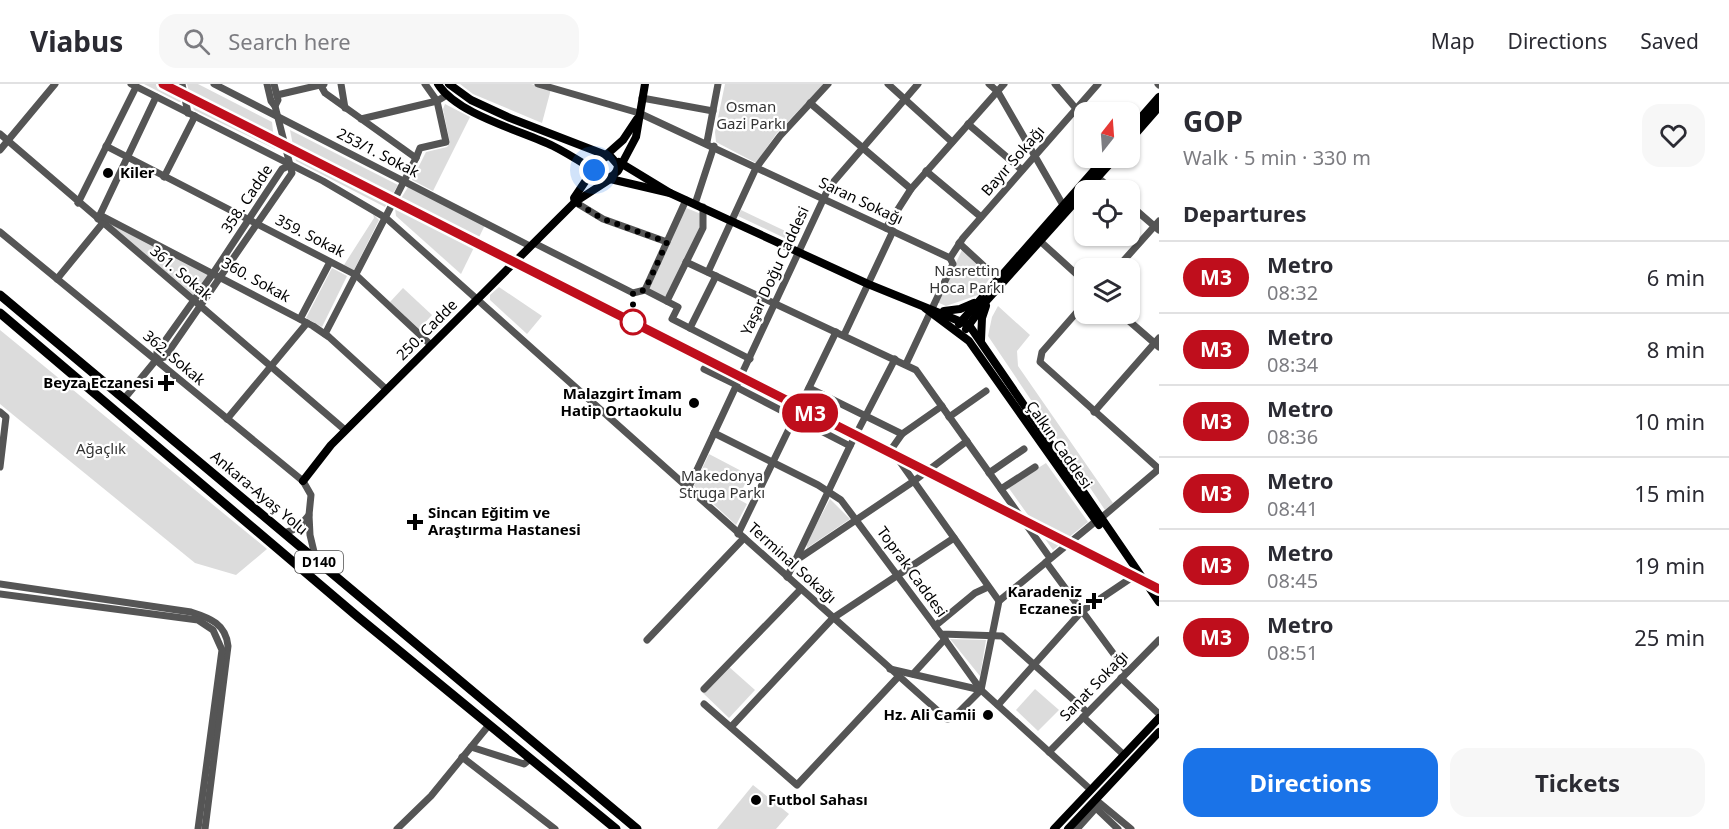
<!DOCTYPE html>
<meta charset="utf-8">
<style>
body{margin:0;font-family:"Noto Sans",sans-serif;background:#f7f7f7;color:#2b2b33;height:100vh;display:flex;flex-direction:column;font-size:22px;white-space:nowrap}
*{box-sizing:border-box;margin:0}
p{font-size:20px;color:#7c7c81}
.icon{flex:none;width:33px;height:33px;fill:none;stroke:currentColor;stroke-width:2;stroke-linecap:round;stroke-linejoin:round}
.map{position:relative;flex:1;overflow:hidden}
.drawer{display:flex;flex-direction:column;background:#fff;width:570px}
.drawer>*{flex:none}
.badge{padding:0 12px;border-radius:20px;font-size:21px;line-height:39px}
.needle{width:39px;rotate:17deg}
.tools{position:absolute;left:1074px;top:18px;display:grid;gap:12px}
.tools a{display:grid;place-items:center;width:66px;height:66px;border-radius:12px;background:#fff;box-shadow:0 2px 4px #0004;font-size:30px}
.you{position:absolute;width:30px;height:30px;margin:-15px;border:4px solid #fff;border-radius:50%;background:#1a73e8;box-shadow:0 0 0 9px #1a73e833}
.map>.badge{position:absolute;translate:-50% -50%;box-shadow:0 0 0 3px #fff}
h2{padding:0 24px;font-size:22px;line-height:54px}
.round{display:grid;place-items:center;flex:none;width:63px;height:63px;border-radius:18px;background:#f7f7f7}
.headline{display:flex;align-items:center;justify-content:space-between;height:102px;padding:0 24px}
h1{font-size:28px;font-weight:700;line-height:45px}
.cta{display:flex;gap:12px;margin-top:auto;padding:12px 24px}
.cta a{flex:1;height:69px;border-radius:18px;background:#1a73e8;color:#fff;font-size:24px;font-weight:700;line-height:69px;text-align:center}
.cta a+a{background:#f7f7f7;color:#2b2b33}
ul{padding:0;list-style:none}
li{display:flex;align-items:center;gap:18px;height:72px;padding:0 24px;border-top:2px solid #e1e1e2}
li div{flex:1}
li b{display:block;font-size:22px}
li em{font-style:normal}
li .badge{min-width:66px;font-weight:700;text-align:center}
header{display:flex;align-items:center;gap:36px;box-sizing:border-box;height:84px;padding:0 30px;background:#fff;border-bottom:2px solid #e1e1e2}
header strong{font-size:28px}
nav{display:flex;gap:33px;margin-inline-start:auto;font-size:21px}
.search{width:420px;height:54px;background:#f7f7f7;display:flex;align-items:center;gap:15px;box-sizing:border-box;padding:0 21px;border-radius:18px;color:#7c7c81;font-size:22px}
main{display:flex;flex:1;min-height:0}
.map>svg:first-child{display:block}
.green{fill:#dcdcdc}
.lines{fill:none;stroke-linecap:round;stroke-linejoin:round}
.minor{stroke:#555;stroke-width:7}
.major{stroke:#000;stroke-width:8}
.highway{stroke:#000;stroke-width:9}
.rail{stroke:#000;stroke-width:1.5;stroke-dasharray:9 3 1.5 3;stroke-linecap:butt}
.line-casing{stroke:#fff;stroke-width:14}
.line{stroke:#bf0e1c;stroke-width:9}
.walk{stroke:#000;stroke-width:6;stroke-dasharray:0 10.8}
.poi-dot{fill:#000;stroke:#fff;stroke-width:2}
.stop-dot{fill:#fff;stroke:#bf0e1c;stroke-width:3}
.labels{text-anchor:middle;stroke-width:4.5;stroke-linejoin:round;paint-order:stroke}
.shield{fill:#fff;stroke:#4c4c4c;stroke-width:1.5}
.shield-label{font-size:14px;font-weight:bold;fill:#000}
.park-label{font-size:15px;fill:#333;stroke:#fff}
.street-label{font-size:15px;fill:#000;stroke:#fff}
.poi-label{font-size:15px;font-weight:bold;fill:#000;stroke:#fff;text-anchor:end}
</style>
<header>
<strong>Viabus</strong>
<div class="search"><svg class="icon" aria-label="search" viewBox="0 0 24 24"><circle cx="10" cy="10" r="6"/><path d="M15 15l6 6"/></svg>Search here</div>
<nav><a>Map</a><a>Directions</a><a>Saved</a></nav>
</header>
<main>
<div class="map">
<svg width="1159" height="745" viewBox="0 0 1159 745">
<rect width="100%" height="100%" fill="#fff"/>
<g class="green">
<path d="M144 0H178L181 18H179Z"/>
<path d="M187 0H198L272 38 275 65 194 26Z"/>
<path d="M460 0H531L551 5 542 39 473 10Z"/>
<path d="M725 0H824L777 49 756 79 716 58 715 48Z"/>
<path d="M445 20 470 33 433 107 412 96 426 68 447 63 450 59 443 25Z"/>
<path d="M290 46 398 101 385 123 296 77Z"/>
<path d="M408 103 485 141 461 190 396 132 395 124Z"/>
<path d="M684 123 701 130 700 143 667 211 663 213 648 205Z"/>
<path d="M741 126 798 153 795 159 738 132Z"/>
<path d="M373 130 379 136 354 186 344 181 374 134Z"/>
<path d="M111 140 209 190 193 214 108 141Z"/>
<path d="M963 164 992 191 978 211 946 222 937 218Z"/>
<path d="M332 184 347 192 322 243 306 234Z"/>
<path d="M499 203 542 232 527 250 490 216V211Z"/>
<path d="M403 204 432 231 419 245 390 218Z"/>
<path d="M998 222 1030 251 1017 267 1018 282 1113 419 1105 426 988 252 992 233Z"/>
<path d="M0 246 267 465 236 491 195 479 17 334 0 320Z"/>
<path d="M709 370 749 391 738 415 747 420 736 441 694 402Z"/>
<path d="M1046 379 1088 438 1053 466 1008 403Z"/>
<path d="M830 415 850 435 807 464 806 460Z"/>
<path d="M950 555 986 556 980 592Z"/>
<path d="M728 582 755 606 729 634 703 609Z"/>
<path d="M1035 605 1059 626 1038 647 1016 626Z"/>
<path d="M753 701 789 730 776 745H717Z"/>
</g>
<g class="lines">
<g class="minor">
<path d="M131 0 323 97 386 134 947 635 953 634 981 606"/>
<path d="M182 0 188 29"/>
<path d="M214 0 530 162"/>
<path d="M267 0 271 17 275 22 290 81 292 89 165 273 156 276 157 268 214 188 282 85 290 81"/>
<path d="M274 0 278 16 275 22"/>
<path d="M320 0 325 9 416 74 420 64 446 58 437 17 425 0"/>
<path d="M341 0 345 24"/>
<path d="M538 0 639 29 950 174 953 180 906 280"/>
<path d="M888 0 952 58"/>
<path d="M989 0 998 8 1063 121"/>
<path d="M1055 0 1084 34"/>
<path d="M1158 0 1159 1"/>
<path d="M277 11 324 0"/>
<path d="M642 14 713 27"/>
<path d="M810 19 911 105"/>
<path d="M361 35 437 17 447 11"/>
<path d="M968 40 1022 86"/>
<path d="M0 50 345 346"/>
<path d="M707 58 718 0"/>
<path d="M106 62 356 191 431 261"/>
<path d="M0 66 55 0"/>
<path d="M926 87 981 133"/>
<path d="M164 93 195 32"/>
<path d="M1097 93 1113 106"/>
<path d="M575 118 603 135 667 158"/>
<path d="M78 119 136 3"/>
<path d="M695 120 714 62"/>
<path d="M1130 121 1159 146"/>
<path d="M100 131 313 242 329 253 386 305"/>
<path d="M98 135 156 13"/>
<path d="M886 144 911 105 1004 0"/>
<path d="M0 148 303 397 311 411 309 431"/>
<path d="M1040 157 1084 197"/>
<path d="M534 159 633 209 645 206 678 223 672 235 750 275"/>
<path d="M959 159 998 195"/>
<path d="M950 174 963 154 1098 0"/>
<path d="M686 178 916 286 1050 474"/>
<path d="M1117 184 1159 137"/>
<path d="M708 188 756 84 780 52 828 0"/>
<path d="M57 195 102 140"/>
<path d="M645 206 686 116"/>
<path d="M667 217 703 144V123"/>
<path d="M1084 220 1042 268 1040 278 1159 385"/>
<path d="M1121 230 1159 263"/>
<path d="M300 235 330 178"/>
<path d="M690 244 716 192"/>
<path d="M325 250 416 74"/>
<path d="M844 251 893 147"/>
<path d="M704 285 737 301"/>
<path d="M736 303 850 362 895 275"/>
<path d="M809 304 902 350 942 322"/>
<path d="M124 315 156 276"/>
<path d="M0 328 6 333 0 383"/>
<path d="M1094 328 1159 254"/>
<path d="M949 333 986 307"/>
<path d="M227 335 307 239"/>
<path d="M856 348 888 365 898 375 999 517 981 606"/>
<path d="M714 349 818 401 841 416 941 550 1002 552 1087 628"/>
<path d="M890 367 902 350"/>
<path d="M989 389 1024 365"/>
<path d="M688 405 829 103 918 0"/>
<path d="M1001 405 1035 383"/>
<path d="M1101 434 1159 385"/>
<path d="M284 449 298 444 309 431 310 451 316 476"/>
<path d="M738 450 836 248"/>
<path d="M796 475 850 362"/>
<path d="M1046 478 1127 588"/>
<path d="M787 493 795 477 914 397 967 357"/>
<path d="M0 500 191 528C210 534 226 540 228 562L205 745"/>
<path d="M0 510 198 536 213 546 222 566 198 745"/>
<path d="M999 517 1096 437"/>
<path d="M935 542 975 509 988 503"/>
<path d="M941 550 981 606 1091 706"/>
<path d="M647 556 744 454"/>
<path d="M890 585 981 606"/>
<path d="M913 590 945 555"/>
<path d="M1121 594 1159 630"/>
<path d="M704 605 801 505"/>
<path d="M704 620 797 701 899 592"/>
<path d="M998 621 1082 527 1134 492"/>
<path d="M1083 633 1124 671"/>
<path d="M731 643 833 534 954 454"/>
<path d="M471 663 524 680 530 675"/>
<path d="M1049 668 1159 556"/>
<path d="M462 673 555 745"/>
<path d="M1096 716 1131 745"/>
<path d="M397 745 431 712 489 641"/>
<path d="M1077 745 1096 724 1118 745"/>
</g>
<g class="major">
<path d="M438 0C456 30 522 47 553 62 567 69 581 78 594 86"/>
<path d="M449 0 471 16 510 34 611 73 618 81C617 100 591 96 598 77L608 72"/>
<path d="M1130 46 1159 13"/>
<path d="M1130 56 1159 23"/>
<path d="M605 72 623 56 637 35"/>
<path d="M619 78 670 109"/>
<path d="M618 87 636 53 645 0"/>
<path d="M606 94 670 109 868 200 969 241 1159 518"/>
<path d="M1086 106 1115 74"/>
<path d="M575 118 574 114 595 83"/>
<path d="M925 224 969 257 1099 441"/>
<path d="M944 227 960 225 974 219"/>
<path d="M959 240 1105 74"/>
<path d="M966 245 988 215 1084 108"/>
<path d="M981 256 982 234 986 222"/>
<path d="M303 397 331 361 575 118 612 94"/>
<path d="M1054 745 1159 634"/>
<path d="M1068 745 1159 648"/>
</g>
<g class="highway">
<path d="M0 211 637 745"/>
<path d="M0 229 358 533 616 745"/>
</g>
<path class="rail" d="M525 183 717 281"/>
</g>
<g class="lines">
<g class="line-casing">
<path id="line" d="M163 0 1159 505"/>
</g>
<use href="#line" class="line"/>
<path class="walk" d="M594 86 574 114 575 118 603 135 667 158 645 206 633 209V238"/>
</g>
<g class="poi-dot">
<circle cx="108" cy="89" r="6"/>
<path d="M163 290h6v6h6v6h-6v6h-6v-6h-6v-6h6z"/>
<circle cx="694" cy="319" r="6"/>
<path d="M412 429h6v6h6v6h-6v6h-6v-6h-6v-6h6z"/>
<path d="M1091 508h6v6h6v6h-6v6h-6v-6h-6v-6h6z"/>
<circle cx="988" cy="631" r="6"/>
<circle cx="756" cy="716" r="6"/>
</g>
<circle class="stop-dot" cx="633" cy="238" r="12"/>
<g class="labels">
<rect class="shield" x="295" y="467" width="48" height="22" rx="4.5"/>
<g class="shield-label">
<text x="319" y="483">D140</text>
</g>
<g class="park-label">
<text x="751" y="28">Osman<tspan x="751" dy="17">Gazi Parkı</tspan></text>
<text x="967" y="192">Nasrettin<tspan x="967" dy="17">Hoca Parkı</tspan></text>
<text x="101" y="370">Ağaçlık</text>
<text x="722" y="397">Makedonya<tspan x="722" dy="17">Struga Parkı</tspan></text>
</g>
<g class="street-label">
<text transform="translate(378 69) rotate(27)" y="5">253/1. Sokak</text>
<text transform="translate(1013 77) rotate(-49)" y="5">Bayır Sokağı</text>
<text transform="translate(247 115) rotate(-56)" y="5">358. Cadde</text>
<text transform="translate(861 117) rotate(25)" y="5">Saran Sokağı</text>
<text transform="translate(310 152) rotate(27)" y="5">359. Sokak</text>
<text transform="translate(775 187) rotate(-65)" y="5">Yaşar Doğu Caddesi</text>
<text transform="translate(181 189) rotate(40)" y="5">361. Sokak</text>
<text transform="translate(256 196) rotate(29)" y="5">360. Sokak</text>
<text transform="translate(427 246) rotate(-45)" y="5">250. Cadde</text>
<text transform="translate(174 274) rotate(40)" y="5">362. Sokak</text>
<text transform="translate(1059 361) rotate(55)" y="5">Çalkın Caddesi</text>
<text transform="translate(259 409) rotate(40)" y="5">Ankara-Ayaş Yolu</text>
<text transform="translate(792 479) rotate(42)" y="5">Terminal Sokağı</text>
<text transform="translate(912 488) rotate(54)" y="5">Toprak Caddesi</text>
<text transform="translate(1094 602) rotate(-46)" y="5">Sanat Sokağı</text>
</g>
<g class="poi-label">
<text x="120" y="94" text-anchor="start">Kiler</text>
<text x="154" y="304">Beyza Eczanesi</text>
<text x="682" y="315">Malazgirt İmam<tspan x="682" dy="17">Hatip Ortaokulu</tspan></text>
<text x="428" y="434" text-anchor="start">Sincan Eğitim ve<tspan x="428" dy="17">Araştırma Hastanesi</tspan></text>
<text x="1082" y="513">Karadeniz<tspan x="1082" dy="17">Eczanesi</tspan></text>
<text x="976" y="636">Hz. Ali Camii</text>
<text x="768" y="721" text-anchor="start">Futbol Sahası</text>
</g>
</g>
</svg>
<div class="tools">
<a><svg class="needle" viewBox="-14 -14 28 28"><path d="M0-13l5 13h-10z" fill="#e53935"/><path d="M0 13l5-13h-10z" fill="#7c7c81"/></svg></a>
<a><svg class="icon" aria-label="locate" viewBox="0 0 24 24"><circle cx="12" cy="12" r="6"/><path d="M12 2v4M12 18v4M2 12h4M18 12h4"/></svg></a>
<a><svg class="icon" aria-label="layers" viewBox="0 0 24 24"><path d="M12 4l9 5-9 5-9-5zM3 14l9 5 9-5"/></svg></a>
</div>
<div class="you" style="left:594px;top:86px"></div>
<b class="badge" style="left:810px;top:329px;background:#bf0e1c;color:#fff">M3</b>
</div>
<section class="drawer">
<div class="headline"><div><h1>GOP</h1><p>Walk · 5 min · 330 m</p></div><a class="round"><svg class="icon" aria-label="heart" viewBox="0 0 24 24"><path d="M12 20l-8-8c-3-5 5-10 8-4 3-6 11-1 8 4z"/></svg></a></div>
<h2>Departures</h2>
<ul>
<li><span class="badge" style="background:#bf0e1c;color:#fff">M3</span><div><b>Metro</b><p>08:32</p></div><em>6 min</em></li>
<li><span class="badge" style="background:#bf0e1c;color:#fff">M3</span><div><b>Metro</b><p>08:34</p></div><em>8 min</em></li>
<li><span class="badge" style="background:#bf0e1c;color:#fff">M3</span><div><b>Metro</b><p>08:36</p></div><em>10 min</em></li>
<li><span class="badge" style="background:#bf0e1c;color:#fff">M3</span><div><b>Metro</b><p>08:41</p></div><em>15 min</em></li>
<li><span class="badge" style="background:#bf0e1c;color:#fff">M3</span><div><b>Metro</b><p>08:45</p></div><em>19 min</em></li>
<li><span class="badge" style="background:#bf0e1c;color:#fff">M3</span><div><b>Metro</b><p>08:51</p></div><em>25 min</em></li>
</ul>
<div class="cta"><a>Directions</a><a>Tickets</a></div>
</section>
</main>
